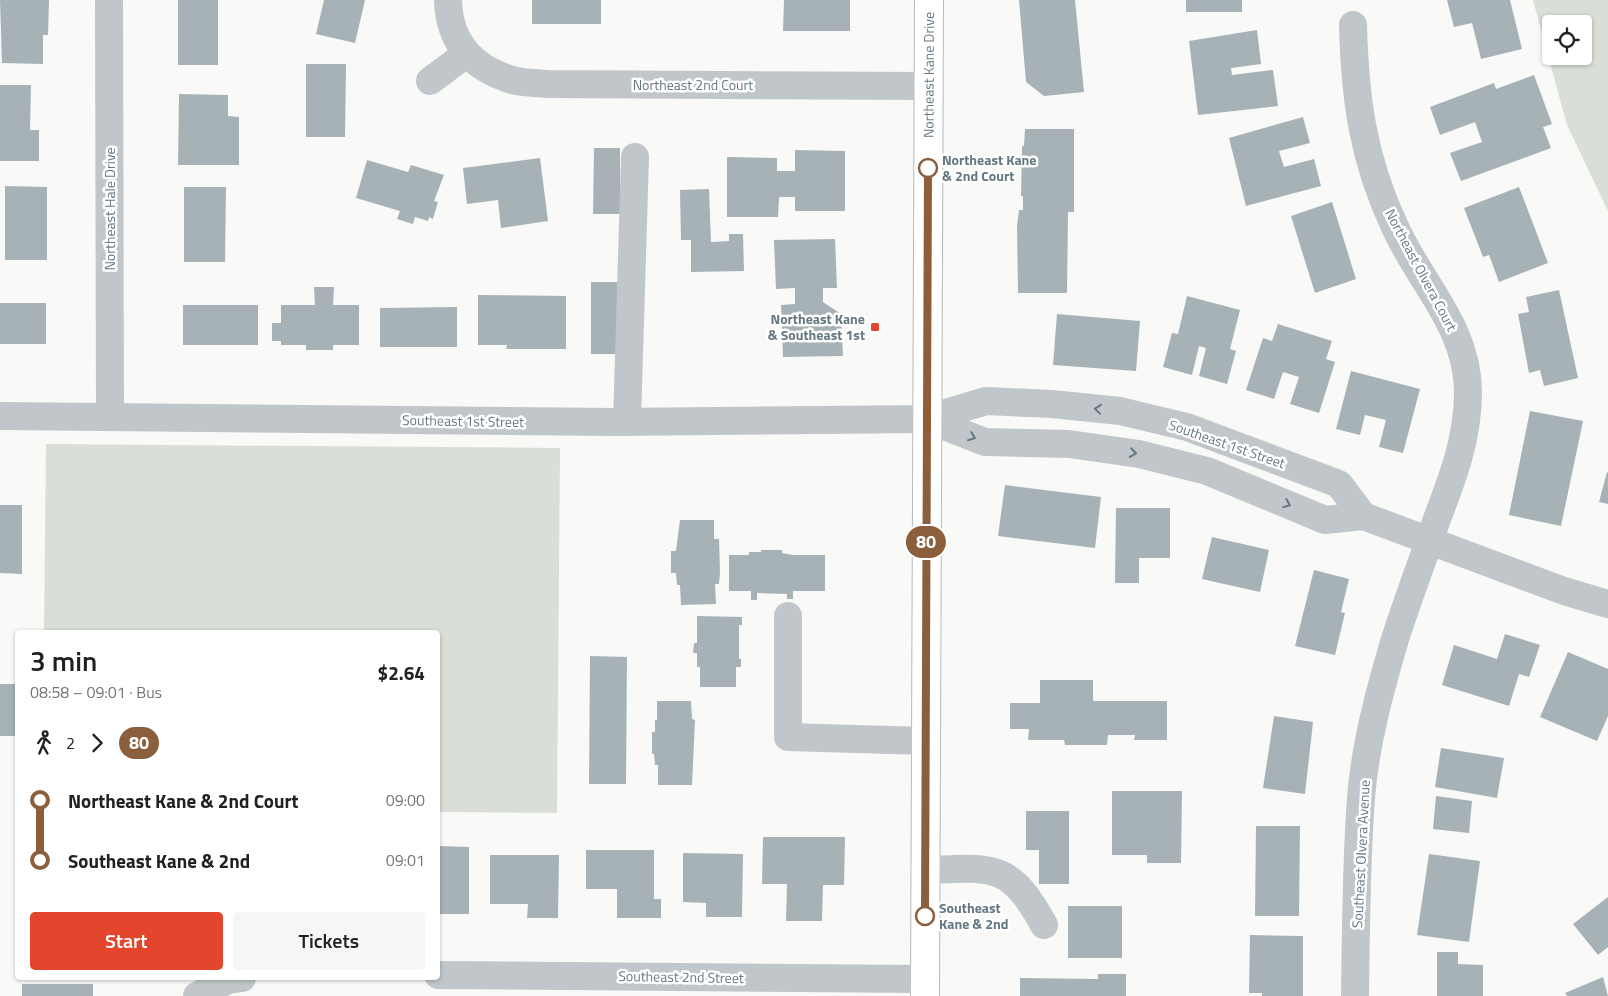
<!DOCTYPE html>
<meta charset="utf-8">
<style>
body{margin:0;font-family:"Titillium Web",sans-serif;background:#f6f6f6;color:#202124;height:100vh;display:flex;flex-direction:column;font-size:19px;white-space:nowrap}
*{box-sizing:border-box;margin:0}
p{font-size:16px;color:#757577}
.icon{flex:none;width:28px;height:28px;fill:none;stroke:currentColor;stroke-width:2;stroke-linecap:round;stroke-linejoin:round}
.map{position:relative;flex:1;overflow:hidden}
.details{position:absolute;left:15px;top:630px;width:425px;height:350px;display:flex;flex-direction:column;background:#fff;border-radius:5px;box-shadow:0 1px 4px #0004}
.details>*{flex:none}
.badge{padding:0 10px;border-radius:16px;font-size:18px;line-height:32px}
.tools{position:absolute;left:1542px;top:15px;display:grid;gap:10px}
.tools a{display:grid;place-items:center;width:50px;height:50px;border-radius:5px;background:#fff;box-shadow:0 1px 4px #0004;font-size:25px}
.map>.badge{position:absolute;translate:-50% -50%;box-shadow:0 0 0 2px #fff}
.legs{display:flex;align-items:center;gap:8px;height:55px;padding:0 15px;font-size:16px}
.legs p{margin-inline-start:auto}
.head{display:flex;align-items:center;justify-content:space-between;height:85px;padding:0 15px}
h1{font-size:28px;font-weight:600;line-height:38px}
.action{display:flex;gap:10px;margin-top:auto;padding:10px 15px}
.action a{flex:1;height:58px;border-radius:5px;background:#e3462d;color:#fff;font-size:20px;font-weight:600;line-height:58px;text-align:center}
.action a+a{background:#f6f6f6;color:#202124}
ul{padding:0 15px;list-style:none}
li{display:flex;align-items:center;gap:18px;height:60px;font-size:19px}
li i{display:grid;place-items:center;width:8px;height:100%;margin:0 6px;background:currentColor}
li i::after{content:'';width:12px;height:12px;margin:-6px;border:4px solid;border-radius:50%;background:#fff}
li p{margin-inline-start:auto}
li:first-child i{background:linear-gradient(#0000 50%,currentColor 0)}
li:last-child i{background:linear-gradient(currentColor 50%,#0000 0)}
.map>svg:first-child{display:block}
.green{fill:#d9ded6;fill-rule:evenodd}
.building{fill:#a7b2b6}
.lines{fill:none;stroke-linecap:round;stroke-linejoin:round}
.major-casing{stroke:#b4babd;stroke-width:30}
.minor{stroke:#c0c6c9;stroke-width:28}
.major{stroke:#fff;stroke-width:28}
.oneway{stroke:#647882}
.line-1-casing{stroke:#fff;stroke-width:11}
.line-1{stroke:#8b5e3c;stroke-width:8}
.stop-1-dot{fill:#fff;stroke:#8b5e3c;stroke-width:2.5}
.poi-dot{fill:#e3462d;stroke:#fff;stroke-width:2}
.labels{text-anchor:middle;stroke-width:5;stroke-linejoin:round;paint-order:stroke}
.street-label{font-size:14px;fill:#647882;stroke:#fff}
.stop-label{font-size:14px;font-weight:bold;fill:#647882;stroke:#fff;text-anchor:start}
.poi-label{font-size:14px;font-weight:bold;fill:#647882;stroke:#fff;text-anchor:end}
</style>
<div class="map">
<svg width="1608" height="996" viewBox="0 0 1608 996">
<rect width="100%" height="100%" fill="#f9f9f7"/>
<g class="green">
<path d="M1533 0H1608V211L1567 125ZM1551 24H1584V56H1551Z"/>
<path d="M46 444 560 448 557 813 438 812V632H44Z"/>
</g>
<g class="building">
<path d="M0 0H49L48 35H43V64L2 63Z"/>
<rect x="178" y="0" width="40" height="65"/>
<path d="M324 0H365L355 43 316 34Z"/>
<rect x="532" y="0" width="69" height="24"/>
<path d="M784 0H850V31H783Z"/>
<path d="M1019 0H1075L1084 92 1044 96 1026 82Z"/>
<rect x="1186" y="0" width="56" height="12"/>
<path d="M1447 0H1510L1522 49 1481 59 1472 23 1454 27Z"/>
<path d="M1257 30 1261 64 1231 68 1232 75 1273 70 1278 106 1198 115 1189 41Z"/>
<path d="M306 64H346L345 137H306Z"/>
<path d="M1534 75 1552 124 1543 127 1551 148 1461 181 1450 153 1482 142 1475 122 1440 135 1430 107 1494 83 1496 89Z"/>
<path d="M0 85H31L30 130H39V161H0Z"/>
<path d="M179 94 228 95V116L239 117V165H178Z"/>
<path d="M1303 117 1310 143 1279 151 1284 167 1314 159 1321 186 1246 206 1229 138Z"/>
<path d="M1025 129H1074V212H1068L1067 293H1018L1017 227 1019 210H1023V196H1021L1022 146H1024Z"/>
<path d="M594 148H620V214H593Z"/>
<path d="M795 150 845 151V211H795V197H779L778 217H727V157L777 158V171H795Z"/>
<path d="M540 158 548 221 501 228 498 200 467 204 463 168Z"/>
<path d="M367 160 408 172 411 165 444 175 434 201 438 202 433 219 429 217 428 221 415 217 413 224 397 219 400 211 356 198Z"/>
<path d="M5 186 47 187V260H5Z"/>
<path d="M184 187H226L225 262H184Z"/>
<path d="M1519 187 1548 263 1499 282 1489 255 1483 257 1464 208Z"/>
<path d="M709 189 711 242 729 241V234H743L744 271 691 272V240H681L680 190Z"/>
<path d="M1332 202 1356 279 1315 293 1291 216Z"/>
<path d="M835 239 837 288H823V302L841 314 843 356 783 357 781 305 795 304V288L776 289 774 240Z"/>
<rect x="591" y="282" width="26" height="72"/>
<path d="M314 287H334L333 305H359V345H333V350H306V345H281V341H272V323H281V305H315Z"/>
<path d="M1559 290 1578 378 1544 386 1540 370 1529 373 1518 314 1529 312 1526 297Z"/>
<path d="M478 295 566 296V349H506L507 345H478Z"/>
<path d="M1187 296 1240 310 1230 349 1236 351 1227 384 1199 376 1206 348 1199 346 1192 375 1163 367 1172 333 1178 334Z"/>
<rect x="0" y="303" width="46" height="41"/>
<rect x="183" y="305" width="75" height="40"/>
<path d="M457 307V347H380V308Z"/>
<path d="M1057 314 1140 321 1136 371 1053 365Z"/>
<path d="M1278 324 1332 341 1326 359 1335 362 1319 413 1290 404 1299 377 1283 372 1274 399 1246 390 1263 338 1272 341Z"/>
<path d="M1351 371 1420 389 1403 453 1379 447 1386 420 1365 415 1360 435 1336 429Z"/>
<path d="M1530 411 1583 421 1561 526 1509 515Z"/>
<path d="M1607 472 1608 473V504L1599 502Z"/>
<path d="M1005 485 1101 497 1095 548 998 536Z"/>
<path d="M0 505H22V574L0 573Z"/>
<path d="M1116 508H1170V558H1139V583H1115Z"/>
<path d="M680 520H714V539H719L720 572 719 584H715L716 604 681 605 680 585H677L676 573H671V551H676Z"/>
<path d="M1212 537 1269 550 1260 592 1202 579Z"/>
<path d="M761 550H782V553L793 555H825V591H793V599H787V594L757 593V600H751V591H729V555H749V552H761Z"/>
<path d="M1314 570 1349 579 1341 612 1345 613 1335 655 1295 646Z"/>
<path d="M697 616 742 617V625H739V659H741V667H736V687H700V667H697V653H693L694 643H697Z"/>
<path d="M1505 634 1540 645 1529 677 1519 674 1509 706 1442 685 1454 645 1497 659Z"/>
<path d="M1568 652 1608 669V716L1597 741 1540 717Z"/>
<path d="M590 656 627 657 626 784H589Z"/>
<path d="M1040 680H1093V701H1167V740H1134L1135 735H1108L1107 745H1065L1064 740H1028L1029 729H1010V703H1040Z"/>
<rect x="0" y="684" width="15" height="52"/>
<path d="M657 701H691L692 719 695 720 692 785H658V765H655L654 754H652V732H655V720H657Z"/>
<path d="M1274 716 1313 722 1305 794 1263 788Z"/>
<path d="M1441 748 1504 758 1497 798 1435 787Z"/>
<path d="M1112 791H1182L1181 863H1147V855H1112Z"/>
<path d="M1436 796 1472 801 1469 833 1433 829Z"/>
<path d="M1026 811H1069V884H1039V850H1026Z"/>
<path d="M1256 826H1300L1299 916H1255Z"/>
<path d="M763 837H845L844 885H823L822 921H786L787 884H762Z"/>
<path d="M438 846 469 847V914H438Z"/>
<path d="M586 850H654V899H661V918H617V889H586Z"/>
<path d="M683 853 743 854 742 917H706V903L683 902Z"/>
<path d="M1429 854 1480 861 1469 942 1417 935Z"/>
<path d="M490 855H559L558 918H527L528 904H490Z"/>
<path d="M1608 897V947L1598 955 1573 924Z"/>
<rect x="1068" y="906" width="54" height="52"/>
<path d="M1250 935 1303 936V996H1262V993H1249Z"/>
<path d="M1437 952H1458V964L1483 965V996H1437Z"/>
<path d="M1098 974H1126V996H1020V978L1098 979Z"/>
<path d="M1603 977 1608 996H1567L1565 993Z"/>
<rect x="22" y="984" width="71" height="12"/>
</g>
<g class="lines">
<g class="major-casing">
<g id="major">
<path id="s1" d="M925 996 929 0"/>
</g>
</g>
<g class="minor">
<path d="M109 0 110 417"/>
<path d="M448 0C449 43 473 68 512 80 523 83 536 83 547 84L928 86"/>
<path d="M1353 25C1355 100 1363 159 1395 227 1420 283 1468 327 1468 392 1468 438 1453 477 1437 519 1423 559 1408 599 1395 639 1380 690 1365 745 1361 798 1356 864 1356 930 1355 996"/>
<path d="M430 81 466 54"/>
<path d="M0 416 616 422 926 419 986 401 1052 404 1120 411 1187 427 1339 484 1363 516"/>
<path d="M926 419 985 442 1069 444 1139 454 1207 471 1325 520 1363 516 1564 591 1608 604"/>
<path d="M627 422 635 157"/>
<path d="M788 616V737L925 741"/>
<path d="M925 870C992 868 1009 861 1044 925"/>
<path d="M438 975 925 979"/>
<path d="M197 996 228 980 242 978"/>
</g>
<use href="#major" class="major"/>
</g>
<defs><path id="oneway-chevron" d="M-2-3.5L2.5 0L-2 3.5" fill="none" stroke-width="1.6" stroke-linecap="round" stroke-linejoin="round" transform="scale(1.25)"/></defs>
<g class="oneway">
<use href="#oneway-chevron" transform="translate(1098 409) rotate(-174)"/>
<use href="#oneway-chevron" transform="translate(972 437) rotate(21)"/>
<use href="#oneway-chevron" transform="translate(1133 453) rotate(9)"/>
<use href="#oneway-chevron" transform="translate(1287 504) rotate(22)"/>
</g>
<g class="lines">
<g class="line-1-casing">
<path id="line-1" d="M925 916 928 168"/>
</g>
<use href="#line-1" class="line-1"/>
</g>
<g class="stop-1-dot">
<circle cx="928" cy="168" r="9"/>
<circle cx="925" cy="916" r="9"/>
</g>
<rect class="poi-dot" x="870" y="322" width="10" height="10" rx="2.5"/>
<g class="labels">
<g class="street-label">
<text dy="5" stroke="none"><textPath href="#s1" startOffset="921">Northeast Kane Drive</textPath></text>
<text x="693" y="90">Northeast 2nd Court</text>
<text transform="translate(110 209) rotate(-90)" y="5">Northeast Hale Drive</text>
<text transform="translate(1421 270) rotate(62)" y="5">Northeast Olvera Court</text>
<text transform="translate(463 421) rotate(1)" y="5">Southeast 1st Street</text>
<text transform="translate(1227 444) rotate(19)" y="5">Southeast 1st Street</text>
<text transform="translate(1361 854) rotate(-87)" y="5">Southeast Olvera Avenue</text>
<text transform="translate(681 977) rotate(1)" y="5">Southeast 2nd Street</text>
</g>
<g class="stop-label">
<text x="942" y="165">Northeast Kane<tspan x="942" dy="16">&amp; 2nd Court</tspan></text>
<text x="939" y="913">Southeast<tspan x="939" dy="16">Kane &amp; 2nd</tspan></text>
</g>
<g class="poi-label">
<text x="865" y="324">Northeast Kane<tspan x="865" dy="16">&amp; Southeast 1st</tspan></text>
</g>
</g>
</svg>
<div class="tools">
<a><svg class="icon" aria-label="locate" viewBox="0 0 24 24"><circle cx="12" cy="12" r="6"/><path d="M12 2v4M12 18v4M2 12h4M18 12h4"/></svg></a>
</div>
<b class="badge" style="left:926px;top:542px;background:#8b5e3c;color:#fff">80</b>
<section class="details">
<div class="head"><div><h1>3 min</h1><p>08:58 – 09:01 · Bus</p></div><b>$2.64</b></div>
<div class="legs"><svg class="icon" aria-label="walk" viewBox="0 0 24 24"><circle cx="13" cy="4" r="2"/><path d="M13 8l-2 6 4 7M11 14l-3 7M7 12l3-4h3l4 4"/></svg>2<svg class="icon" aria-label="forward" viewBox="0 0 24 24"><path d="M9 5l7 7-7 7"/></svg><b class="badge" style="background:#8b5e3c;color:#fff">80</b></div>
<ul>
<li><i style="color:#8b5e3c"></i><b>Northeast Kane &amp; 2nd Court</b><p>09:00</p></li>
<li><i style="color:#8b5e3c"></i><b>Southeast Kane &amp; 2nd</b><p>09:01</p></li>
</ul>
<div class="action"><a>Start</a><a>Tickets</a></div>
</section>
</div>
